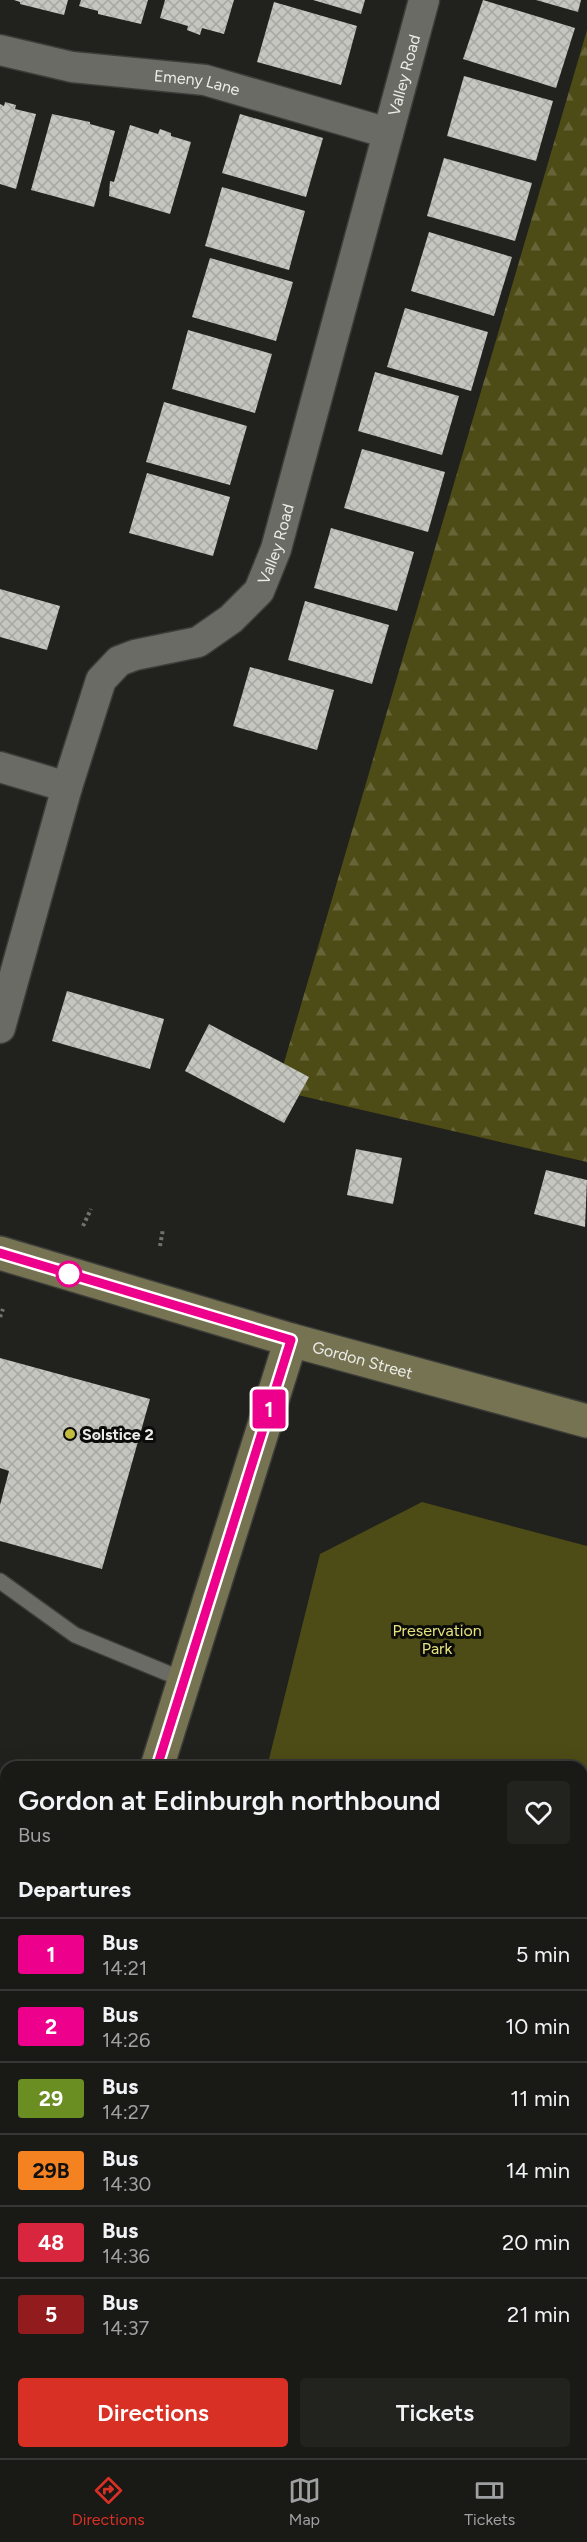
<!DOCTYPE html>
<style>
body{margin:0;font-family:Figtree,sans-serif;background:#22221f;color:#f1f3f6;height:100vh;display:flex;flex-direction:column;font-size:22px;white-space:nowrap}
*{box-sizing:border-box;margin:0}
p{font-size:20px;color:#9fa0a1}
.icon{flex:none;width:33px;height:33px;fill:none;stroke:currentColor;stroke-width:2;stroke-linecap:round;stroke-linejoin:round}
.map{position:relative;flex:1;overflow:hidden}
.sheet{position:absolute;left:0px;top:1761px;width:588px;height:698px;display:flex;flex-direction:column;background:#191916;border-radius:18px 18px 0 0;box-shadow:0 6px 24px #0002,0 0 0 2px #373835}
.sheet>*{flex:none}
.badge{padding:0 12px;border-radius:4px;font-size:21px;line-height:39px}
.map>.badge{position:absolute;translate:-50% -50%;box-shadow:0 0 0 3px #fff}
h2{padding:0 18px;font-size:22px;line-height:54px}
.round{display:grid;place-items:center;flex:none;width:63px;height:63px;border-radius:6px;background:#22221f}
.summary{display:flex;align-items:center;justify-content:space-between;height:102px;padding:0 18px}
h1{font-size:28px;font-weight:600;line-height:45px}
.button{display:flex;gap:12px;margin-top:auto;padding:12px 18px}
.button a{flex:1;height:69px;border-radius:6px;background:#d93025;color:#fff;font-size:24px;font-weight:600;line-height:69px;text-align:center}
.button a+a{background:#22221f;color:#f1f3f6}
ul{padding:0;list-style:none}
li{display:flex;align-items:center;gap:18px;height:72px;padding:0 18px;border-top:2px solid #373835}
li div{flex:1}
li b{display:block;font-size:22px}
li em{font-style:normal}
li .badge{min-width:66px;font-weight:700;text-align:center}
.dock{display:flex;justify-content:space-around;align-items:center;height:84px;border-top:2px solid #373835;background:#191916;font-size:16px;color:#9fa0a1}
.dock a{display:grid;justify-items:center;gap:3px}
.dock .selected{color:#d93025}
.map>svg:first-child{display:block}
.forest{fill:url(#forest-firs)}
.wetland{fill:url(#wetland-marsh)}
.park{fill:#4d4b16}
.building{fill:url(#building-cross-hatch)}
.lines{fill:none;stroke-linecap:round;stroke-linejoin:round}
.service-casing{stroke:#3c3c39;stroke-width:18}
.minor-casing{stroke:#3c3c39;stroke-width:33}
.secondary-casing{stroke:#3c3c39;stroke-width:36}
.path{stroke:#72726e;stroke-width:4;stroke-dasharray:3 3;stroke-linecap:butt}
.service{stroke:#6b6b65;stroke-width:15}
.minor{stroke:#6b6b65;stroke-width:30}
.secondary{stroke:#757351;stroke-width:33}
.line-casing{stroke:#fff;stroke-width:14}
.line{stroke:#ec008c;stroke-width:9}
.stop-dot{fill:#fff;stroke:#ec008c;stroke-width:3}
.poi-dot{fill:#c3bd3f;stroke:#0b0b09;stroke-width:2}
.labels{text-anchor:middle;stroke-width:6;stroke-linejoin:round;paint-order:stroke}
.street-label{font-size:16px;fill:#ecece9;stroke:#0b0b09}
.poi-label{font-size:16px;font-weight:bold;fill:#ecece9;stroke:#0b0b09;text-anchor:start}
.park-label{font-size:16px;fill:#e6e27d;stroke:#0b0b09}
</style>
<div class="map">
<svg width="587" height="2458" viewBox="0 0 587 2458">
<defs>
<pattern id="forest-firs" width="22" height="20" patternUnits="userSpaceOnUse" patternTransform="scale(1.5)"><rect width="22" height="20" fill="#4d4b16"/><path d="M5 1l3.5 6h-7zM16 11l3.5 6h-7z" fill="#676538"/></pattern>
<pattern id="wetland-marsh" width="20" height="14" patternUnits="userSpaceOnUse" patternTransform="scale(1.5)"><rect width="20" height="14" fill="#4d4b16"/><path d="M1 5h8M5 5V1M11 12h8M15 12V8" fill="none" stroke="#676538"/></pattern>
<pattern id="building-cross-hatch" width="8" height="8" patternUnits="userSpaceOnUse" patternTransform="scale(1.5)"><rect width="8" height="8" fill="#c6c6c0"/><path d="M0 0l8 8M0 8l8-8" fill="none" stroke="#a6a6a2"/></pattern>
</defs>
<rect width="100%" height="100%" fill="#21211d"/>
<g class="forest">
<path d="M587 30V1162L276 1090Z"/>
<path d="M0 1831H6V2049L0 2072Z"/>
</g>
<path class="wetland" d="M0 2011H6V2452H582L587 2458H0Z"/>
<path class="park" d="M422 1502 587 1546V2458H39L41 2452H582V1767H267L320 1554Z"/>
<g class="building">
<path d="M14 0H68L64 15 20 4V2Z"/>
<path d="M81 0H148L141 24 98 14V11L79 6Z"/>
<path d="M165 0H234L224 34 202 28 200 35 187 30 188 26 160 18Z"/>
<path d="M313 0H365L361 14Z"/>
<path d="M483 0 575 28 556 88 463 59Z"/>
<path d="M536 0H581L578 12Z"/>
<path d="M274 2 357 26 341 85 257 62Z"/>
<path d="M464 76 553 101 536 161 447 136Z"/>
<path d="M5 102 16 105 15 109 36 114 16 189 0 184V104L4 106Z"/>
<path d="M52 114 90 122V124L115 131 94 207 31 190Z"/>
<path d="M240 114 323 138 306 197 222 173Z"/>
<path d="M130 125 158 134 160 129 171 133V136L191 142 170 214 109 196 110 181 114 182Z"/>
<path d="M444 158 532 183 515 241 427 216Z"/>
<path d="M222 187 305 211 289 270 205 246Z"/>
<path d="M429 232 512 257 494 316 411 291Z"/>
<path d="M210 258 293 282 276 341 192 317Z"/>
<path d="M405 308 488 332 471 391 387 367Z"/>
<path d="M188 330 272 354 255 413 172 389Z"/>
<path d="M375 372 459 396 442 455 358 431Z"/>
<path d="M164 402 247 426 230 485 146 462Z"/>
<path d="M362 449 445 472 428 532 344 508Z"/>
<path d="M147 473 230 497 213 556 129 533Z"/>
<path d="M331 528 414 552 397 611 314 588Z"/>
<path d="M0 589 60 606 47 650 0 637Z"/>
<path d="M305 601 389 625 372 684 288 660Z"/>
<path d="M250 667 334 690 317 750 233 726Z"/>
<path d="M67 991 164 1019 150 1069 52 1041Z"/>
<path d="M209 1024 309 1077 284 1123 185 1071Z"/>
<path d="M356 1149 402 1158 393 1204 347 1195Z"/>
<path d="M546 1170 587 1180 585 1227 534 1214Z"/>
<path d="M0 1358 150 1399 102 1569 0 1541V1505L9 1471 0 1468Z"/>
</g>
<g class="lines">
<g class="service-casing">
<path id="service" d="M0 1581 75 1635 184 1680"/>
</g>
<g class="minor-casing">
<g id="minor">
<path id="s1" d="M0 50 72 67 205 80 388 133"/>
<path d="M0 767 67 787"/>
<path id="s2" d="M0 1028 67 787 101 680 119 661 135 655 198 642 231 619 259 591 276 549 424 0"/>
</g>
</g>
<g class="secondary-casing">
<g id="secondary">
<path id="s3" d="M0 1253 291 1340 587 1421"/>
<path d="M157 1767 291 1340"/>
<path d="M0 2333 6 2311"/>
</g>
</g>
<g class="path">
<path d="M83 1226 91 1209"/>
<path d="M160 1246 163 1229"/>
<path d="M0 1317 3 1309"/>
</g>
<use href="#service" class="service"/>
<use href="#minor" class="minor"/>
<use href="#secondary" class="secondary"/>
</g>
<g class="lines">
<g class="line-casing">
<path id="line" d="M0 1253 291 1340 157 1767"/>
</g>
<use href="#line" class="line"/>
</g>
<circle class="stop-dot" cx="69" cy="1274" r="12"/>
<circle class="poi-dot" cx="70" cy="1434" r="6"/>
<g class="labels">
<g class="street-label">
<text dy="6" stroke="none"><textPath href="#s2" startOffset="1086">Valley Road</textPath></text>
<text dy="6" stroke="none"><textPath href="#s1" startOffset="200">Emeny Lane</textPath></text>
<text dy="6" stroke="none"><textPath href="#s2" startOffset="600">Valley Road</textPath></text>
<text dy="6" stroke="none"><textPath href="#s3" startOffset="378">Gordon Street</textPath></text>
</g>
<g class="poi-label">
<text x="82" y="1440">Solstice 2</text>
</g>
<g class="park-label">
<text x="437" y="1636">Preservation<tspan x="437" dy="18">Park</tspan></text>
</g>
</g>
</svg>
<b class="badge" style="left:269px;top:1409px;background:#ec008c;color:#fff">1</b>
<section class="sheet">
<div class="summary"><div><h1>Gordon at Edinburgh northbound</h1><p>Bus</p></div><a class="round"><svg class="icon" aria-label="heart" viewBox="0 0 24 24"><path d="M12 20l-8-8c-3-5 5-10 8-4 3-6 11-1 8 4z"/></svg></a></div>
<h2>Departures</h2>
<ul>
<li><span class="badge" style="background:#ec008c;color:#fff">1</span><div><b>Bus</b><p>14:21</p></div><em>5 min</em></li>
<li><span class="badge" style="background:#ec008c;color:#fff">2</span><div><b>Bus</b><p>14:26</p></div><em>10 min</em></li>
<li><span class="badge" style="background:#6b8e23;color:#fff">29</span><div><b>Bus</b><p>14:27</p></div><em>11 min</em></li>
<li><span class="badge" style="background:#f58220;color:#111">29B</span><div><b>Bus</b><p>14:30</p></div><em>14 min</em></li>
<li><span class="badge" style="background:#d7263d;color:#fff">48</span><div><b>Bus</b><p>14:36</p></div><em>20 min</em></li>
<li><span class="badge" style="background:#921b1e;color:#fff">5</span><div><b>Bus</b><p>14:37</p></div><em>21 min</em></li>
</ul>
<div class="button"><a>Directions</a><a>Tickets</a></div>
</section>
</div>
<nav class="dock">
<a class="selected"><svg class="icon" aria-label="directions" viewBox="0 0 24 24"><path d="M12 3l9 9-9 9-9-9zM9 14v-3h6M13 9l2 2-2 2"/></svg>Directions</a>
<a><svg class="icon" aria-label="map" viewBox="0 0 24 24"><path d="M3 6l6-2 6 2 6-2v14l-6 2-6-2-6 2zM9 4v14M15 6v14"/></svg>Map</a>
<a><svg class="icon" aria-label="tickets" viewBox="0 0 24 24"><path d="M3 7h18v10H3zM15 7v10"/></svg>Tickets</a>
</nav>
